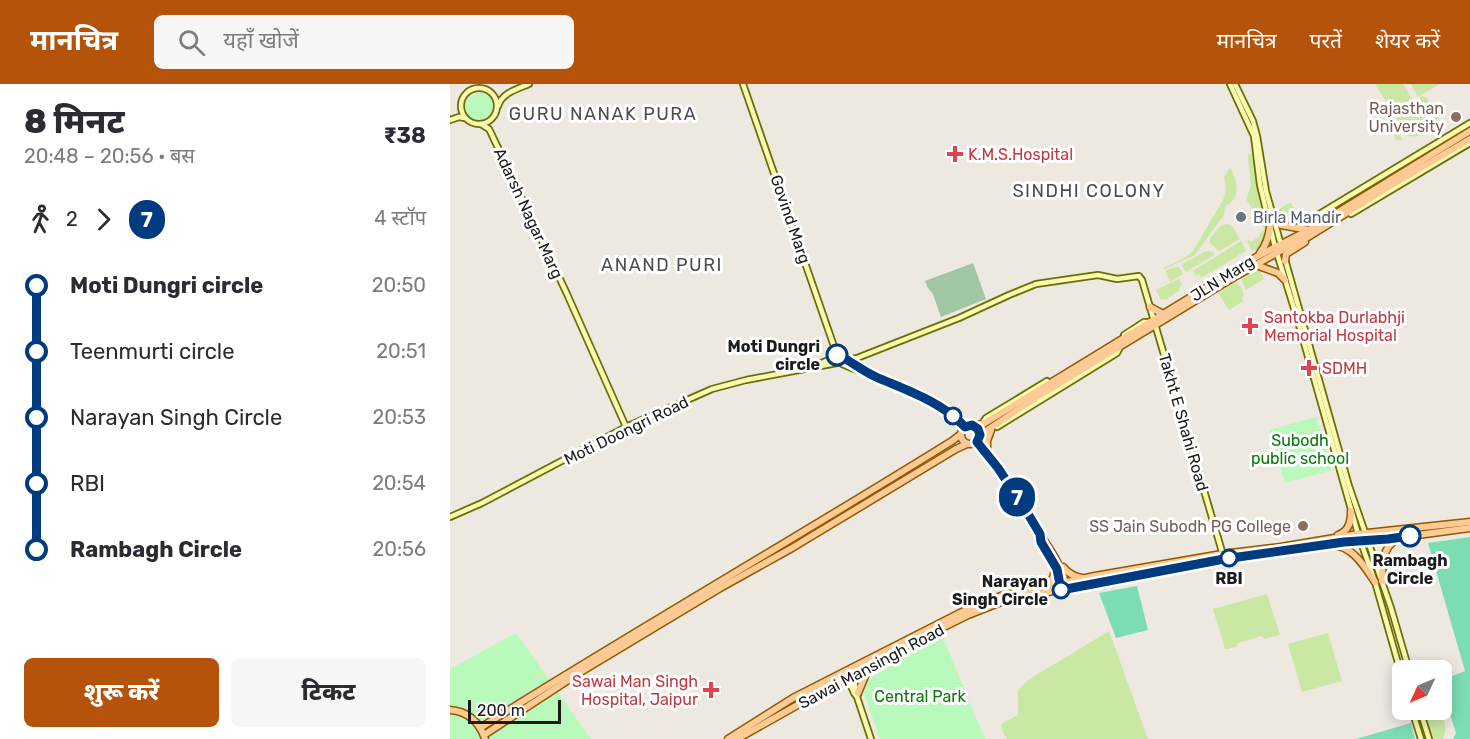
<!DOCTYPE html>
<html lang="hi">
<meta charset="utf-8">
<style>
body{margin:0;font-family:Rubik,"Noto Sans Devanagari",sans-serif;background:#f7f7f7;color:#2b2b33;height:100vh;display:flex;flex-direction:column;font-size:22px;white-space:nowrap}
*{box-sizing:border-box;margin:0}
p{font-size:20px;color:#7c7c81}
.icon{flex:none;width:33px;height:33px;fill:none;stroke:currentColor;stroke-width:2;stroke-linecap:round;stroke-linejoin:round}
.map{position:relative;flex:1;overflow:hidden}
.drawer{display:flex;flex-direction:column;background:#fff;width:450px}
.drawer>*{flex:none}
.badge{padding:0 12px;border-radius:20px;font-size:21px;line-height:39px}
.needle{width:39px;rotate:226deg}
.controls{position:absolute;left:942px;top:576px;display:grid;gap:12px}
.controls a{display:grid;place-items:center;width:60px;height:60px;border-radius:9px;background:#fff;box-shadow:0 3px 15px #0003;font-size:30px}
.scale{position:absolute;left:18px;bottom:15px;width:93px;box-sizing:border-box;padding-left:6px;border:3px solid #1b1b1b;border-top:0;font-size:16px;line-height:21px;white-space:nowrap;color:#1b1b1b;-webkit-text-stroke:4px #fff;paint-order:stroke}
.map>.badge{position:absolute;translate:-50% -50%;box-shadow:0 0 0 3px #fff}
.legs{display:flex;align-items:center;gap:9px;height:66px;padding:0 24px;font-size:20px}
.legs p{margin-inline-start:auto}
.headline{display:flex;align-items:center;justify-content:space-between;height:102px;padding:0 24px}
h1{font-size:33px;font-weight:800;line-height:45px}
.primary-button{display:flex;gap:12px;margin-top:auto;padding:12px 24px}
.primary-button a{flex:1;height:69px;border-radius:9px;background:#b45309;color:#fff;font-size:24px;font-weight:800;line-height:69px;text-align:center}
.primary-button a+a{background:#f7f7f7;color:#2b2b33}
ul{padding:0 24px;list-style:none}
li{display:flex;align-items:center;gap:21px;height:66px;font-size:22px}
li i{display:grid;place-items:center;width:9px;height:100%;margin:0 8px;background:currentColor}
li i::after{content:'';width:15px;height:15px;margin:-8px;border:4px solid;border-radius:50%;background:#fff}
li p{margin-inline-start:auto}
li:first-child i{background:linear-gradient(#0000 50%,currentColor 0)}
li:last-child i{background:linear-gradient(currentColor 50%,#0000 0)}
header{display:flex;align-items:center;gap:36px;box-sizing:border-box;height:84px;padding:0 30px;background:#b45309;color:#fff}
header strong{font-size:28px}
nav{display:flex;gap:33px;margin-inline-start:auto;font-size:21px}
.search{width:420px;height:54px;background:#f7f7f7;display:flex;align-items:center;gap:15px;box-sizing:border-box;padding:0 21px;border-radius:9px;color:#7c7c81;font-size:22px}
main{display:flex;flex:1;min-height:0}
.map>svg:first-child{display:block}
.grass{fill:#cae8a4}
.cemetery{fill:#a1c6a4}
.park{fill:#baf9bc}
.pitch{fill:#7cddb2}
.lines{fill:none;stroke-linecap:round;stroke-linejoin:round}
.secondary-casing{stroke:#6a6f04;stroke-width:8}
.primary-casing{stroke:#915900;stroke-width:9}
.secondary{stroke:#f9f9b1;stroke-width:4.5}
.primary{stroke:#fcca95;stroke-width:6}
.line-1-casing{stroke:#fff;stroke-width:14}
.line-1{stroke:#003b80;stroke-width:9}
.education-dot{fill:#8d6e63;stroke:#fff;stroke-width:2}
.health-dot{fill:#e0444e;stroke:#fff;stroke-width:2}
.worship-dot{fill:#6b7280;stroke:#fff;stroke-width:2}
.stop-1-dot{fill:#fff;stroke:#003b80;stroke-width:3}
.labels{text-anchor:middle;stroke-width:6;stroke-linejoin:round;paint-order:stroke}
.education-label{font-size:16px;fill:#785e54;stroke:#fff;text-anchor:end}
.health-label{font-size:16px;fill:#be3a42;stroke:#fff;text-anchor:start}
.street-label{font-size:16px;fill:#1b1b1b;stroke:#fff}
.worship-label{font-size:16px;fill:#5b616d;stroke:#fff;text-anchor:start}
.stop-label{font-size:16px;font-weight:bold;fill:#1b1b1b;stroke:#fff;text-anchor:end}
.park-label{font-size:16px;fill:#0a770d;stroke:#fff}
.neighbourhood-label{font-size:18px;letter-spacing:1.5px;fill:#4e4e4e;stroke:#fff}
</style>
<header>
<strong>मानचित्र</strong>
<div class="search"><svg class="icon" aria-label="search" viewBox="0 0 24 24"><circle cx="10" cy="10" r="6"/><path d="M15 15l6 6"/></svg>यहाँ खोजें</div>
<nav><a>मानचित्र</a><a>परतें</a><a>शेयर करें</a></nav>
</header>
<main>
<section class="drawer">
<div class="headline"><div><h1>8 मिनट</h1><p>20:48 – 20:56 · बस</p></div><b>₹38</b></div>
<div class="legs"><svg class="icon" aria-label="walk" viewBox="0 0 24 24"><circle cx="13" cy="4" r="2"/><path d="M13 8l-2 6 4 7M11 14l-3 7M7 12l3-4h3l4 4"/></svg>2<svg class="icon" aria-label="forward" viewBox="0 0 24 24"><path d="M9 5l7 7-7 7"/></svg><b class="badge" style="background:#003b80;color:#fff">7</b><p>4 स्टॉप</p></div>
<ul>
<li><i style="color:#003b80"></i><b>Moti Dungri circle</b><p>20:50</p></li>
<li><i style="color:#003b80"></i><span>Teenmurti circle</span><p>20:51</p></li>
<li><i style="color:#003b80"></i><span>Narayan Singh Circle</span><p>20:53</p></li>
<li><i style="color:#003b80"></i><span>RBI</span><p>20:54</p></li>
<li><i style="color:#003b80"></i><b>Rambagh Circle</b><p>20:56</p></li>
</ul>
<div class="primary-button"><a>शुरू करें</a><a>टिकट</a></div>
</section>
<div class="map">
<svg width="1020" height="655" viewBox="0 0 1020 655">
<rect width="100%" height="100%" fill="#ede8e0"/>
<g class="grass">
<path d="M925 0H953L976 39C976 51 967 55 957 51Z"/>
<path d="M961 0H990L968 13Z"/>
<path d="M972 12 977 14 980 24 989 34 986 39C978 37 972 24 969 16Z"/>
<path d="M940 34 952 54 953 56H946L943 49C939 46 934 42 935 36Z"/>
<path d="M801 69C805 86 822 144 815 157 812 162 808 164 804 167L801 166 797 157 799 156 801 158 810 152 809 150 815 146 796 115 801 102 798 73V70Z"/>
<path d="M780 84C786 92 789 106 784 115 782 118 778 120 775 122L774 131 745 171 715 185 714 183C725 179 734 175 743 167L774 114 776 105 774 93Z"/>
<path d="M839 119H841L852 137 844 141 828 136 824 128Z"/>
<path d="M777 140 782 142 790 155 769 167 760 159V155C764 149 769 141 777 140Z"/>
<path d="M791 157 796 167 751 194 750 190 746 192 743 187Z"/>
<path d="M756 167 764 168V171L736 188 732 182 733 180Z"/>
<path d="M726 183H729L733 190 720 198 715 187Z"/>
<path d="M805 185 815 186 811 188 814 195 796 206 791 194Z"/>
<path d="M729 195 732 201 729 203 730 206 715 216 714 214 711 216 706 206Z"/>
<path d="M785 197C789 200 793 205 794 211L792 214 793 217 779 226 768 209Z"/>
<path d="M817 510 830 551 814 555 812 552 788 559 786 563 777 565H775L763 525Z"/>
<path d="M659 547 698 655H557L553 648 551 640 568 631V606L578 596Z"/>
<path d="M878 549 892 597 852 608 838 560Z"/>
<path d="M974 626 987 627C995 635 998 644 993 655H982Z"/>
</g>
<path class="cemetery" d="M523 179 536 215 491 233 483 210 478 204 475 197Z"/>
<g class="park">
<circle cx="30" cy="23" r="14"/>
<path d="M866 333 882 386 835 399 819 346Z"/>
<path d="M66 549 141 655H0V585Z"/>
<path d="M491 549 535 655H430L411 601Z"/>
</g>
<g class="pitch">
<path d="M1020 453V655H1003L1006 649 999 627 992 619V596L1015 587 978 459Z"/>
<path d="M687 502 698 546 666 554 649 509Z"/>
<path d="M961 639 965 655H906Z"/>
</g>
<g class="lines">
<g class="secondary-casing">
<g id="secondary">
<path d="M293 0 387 271 386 273V277C397 283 412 288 425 292 452 303 495 321 515 343"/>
<path d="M780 0 804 52 810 101 825 163 847 234 908 450 925 498 952 593"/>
<path d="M785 0 803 37 807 52 816 107 831 161"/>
<circle cx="29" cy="22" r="18"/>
<path d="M48 22C52 9 67 5 79 0"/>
<path d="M0 36 9 33 15 34"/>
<path d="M31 40 39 45 41 49 117 210 176 343"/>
<path d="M901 130 1020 59"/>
<path d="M848 143 1020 39"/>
<path d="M835 175 899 402 941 524 959 586"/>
<path d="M674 251 694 238H700"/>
<path d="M387 271H391L394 274 416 287"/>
<path d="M397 276 407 274 509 234 559 211 586 200 648 191 667 195 689 192 692 196 773 471"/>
<path d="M366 281 386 273"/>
<path d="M532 340 536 334 597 297"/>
<path d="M547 343 667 269 670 263"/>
<path d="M0 433 32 419 176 343 262 305 296 296 387 279"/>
<path d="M401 590 408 610"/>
<path d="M396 591 404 609 407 613 421 655"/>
<path d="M962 626 971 655"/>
<path d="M970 626 979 655"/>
</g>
</g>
<g class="primary-casing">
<g id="primary">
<path d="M823 136 831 141 859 146"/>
<path d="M810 169C816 161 819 153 820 143"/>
<path d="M835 177 836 170 855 158"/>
<path d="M806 181 828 189 835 196"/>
<path d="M700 223 713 230"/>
<circle cx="520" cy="351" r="9"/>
<path d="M524 342 535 339 808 172 859 146 1020 47"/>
<path d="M530 351 587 313 786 192 839 162 858 153 940 102 1020 55"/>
<path d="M527 358C549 387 568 417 588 447 600 466 611 480 616 501"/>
<path d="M537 372V357L541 346"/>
<path d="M888 451C899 447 901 438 901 427"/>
<path d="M882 461C903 462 914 482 925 498"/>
<path d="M613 483C618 489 624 493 632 494"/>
<path d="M932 497C932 482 932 462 948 455"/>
<path d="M594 502C604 497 605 490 605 480"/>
<path d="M408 609 420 580"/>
<path d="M0 626C17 627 30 638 35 655"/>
<path d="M30 644C186 546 346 454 502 357L511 350"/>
<path d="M34 651 129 589 272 503 342 464 506 365 517 360"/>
<path d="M278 655 343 614 394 588 512 528 551 512 645 492 772 470 831 463 908 450 1020 438"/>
<path d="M287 655 433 573 518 531 551 518 617 504 774 475 894 457 938 455 1020 444"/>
</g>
</g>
<use href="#secondary" class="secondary"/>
<use href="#primary" class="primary"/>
</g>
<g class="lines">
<g class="line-1-casing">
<path id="line-1" d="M387 271H391L394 274C404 280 415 288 426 293 456 306 492 318 515 343L522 341 528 345 530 351 527 358 548 384 575 425 590 450 591 458 607 485 611 506 774 475 894 458 938 455 960 452"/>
</g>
<use href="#line-1" class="line-1"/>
</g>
<g class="education-dot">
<circle cx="1006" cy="33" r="6"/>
<circle cx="853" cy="442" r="6"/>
</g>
<g class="health-dot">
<path d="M502 61h6v6h6v6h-6v6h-6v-6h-6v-6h6z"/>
<path d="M797 233h6v6h6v6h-6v6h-6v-6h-6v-6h6z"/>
<path d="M856 275h6v6h6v6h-6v6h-6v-6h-6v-6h6z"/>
<path d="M258 597h6v6h6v6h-6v6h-6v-6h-6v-6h6z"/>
</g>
<circle class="worship-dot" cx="791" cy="133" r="6"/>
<g class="stop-1-dot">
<circle cx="387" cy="271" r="10"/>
<circle cx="503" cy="332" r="8"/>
<circle cx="960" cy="452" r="10"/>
<circle cx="779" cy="474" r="8"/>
<circle cx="611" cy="506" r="8"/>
</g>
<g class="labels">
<g class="education-label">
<text x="994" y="30">Rajasthan<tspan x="994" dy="18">University</tspan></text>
<text x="841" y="448">SS Jain Subodh PG College</text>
</g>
<g class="health-label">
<text x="518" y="76">K.M.S.Hospital</text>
<text x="814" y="239">Santokba Durlabhji<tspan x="814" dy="18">Memorial Hospital</tspan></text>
<text x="872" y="290">SDMH</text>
<text x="248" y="603" text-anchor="end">Sawai Man Singh<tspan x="248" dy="18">Hospital, Jaipur</tspan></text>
</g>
<g class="street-label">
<text transform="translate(79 129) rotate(65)" y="6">Adarsh Nagar Marg</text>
<text transform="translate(341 135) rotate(71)" y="6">Govind Marg</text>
<text transform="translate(772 194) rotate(-32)" y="6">JLN Marg</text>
<text transform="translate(734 338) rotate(74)" y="6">Takht E Shahi Road</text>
<text transform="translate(176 346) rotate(-26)" y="6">Moti Doongri Road</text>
<text transform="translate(421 582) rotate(-28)" y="6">Sawai Mansingh Road</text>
</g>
<g class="worship-label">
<text x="803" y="139">Birla Mandir</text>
</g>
<g class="stop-label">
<text x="370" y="268">Moti Dungri<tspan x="370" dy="18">circle</tspan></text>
<text x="960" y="482" text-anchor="middle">Rambagh<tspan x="960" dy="18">Circle</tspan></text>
<text x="779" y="500" text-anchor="middle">RBI</text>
<text x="598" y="503">Narayan<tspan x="598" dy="18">Singh Circle</tspan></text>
</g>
<g class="park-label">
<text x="850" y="362">Subodh<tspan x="850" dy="18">public school</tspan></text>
<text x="470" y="618">Central Park</text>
</g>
<g class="neighbourhood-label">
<text x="153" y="36">GURU NANAK PURA</text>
<text x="639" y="113">SINDHI COLONY</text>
<text x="212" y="187">ANAND PURI</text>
</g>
</g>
</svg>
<div class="controls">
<a><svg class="needle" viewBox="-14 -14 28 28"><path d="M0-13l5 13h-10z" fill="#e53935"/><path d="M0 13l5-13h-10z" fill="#7c7c81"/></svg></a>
</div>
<div class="scale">200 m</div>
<b class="badge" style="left:567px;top:413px;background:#003b80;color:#fff">7</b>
</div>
</main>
